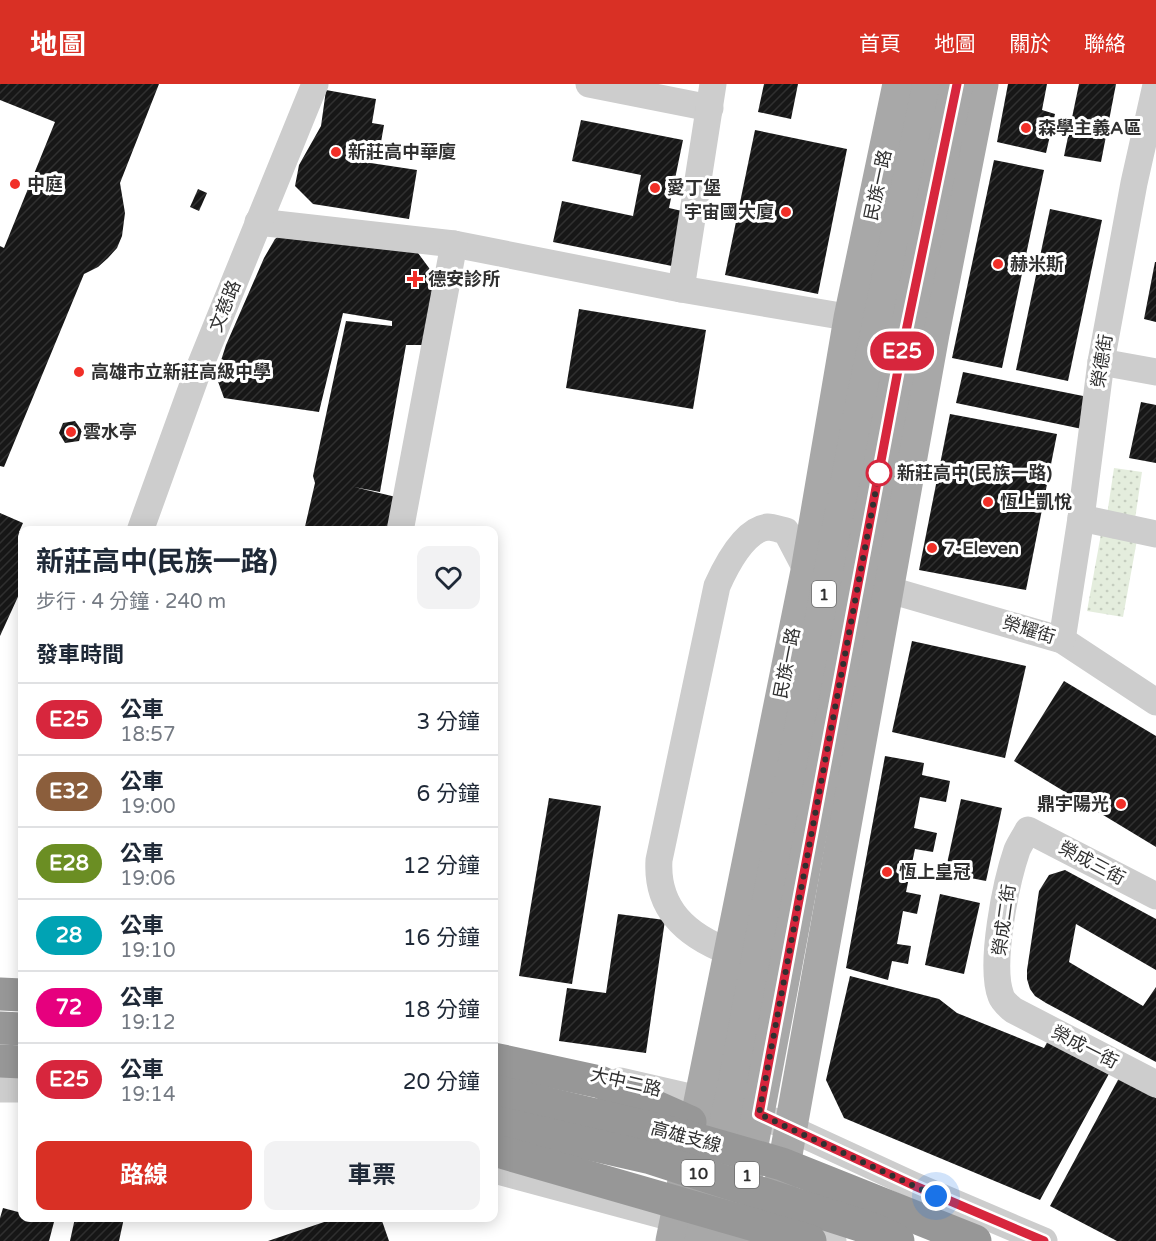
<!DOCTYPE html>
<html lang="zh-TW">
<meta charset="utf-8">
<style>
body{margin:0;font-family:"Varela Round","Noto Sans TC",sans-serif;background:#f2f2f3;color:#1f2937;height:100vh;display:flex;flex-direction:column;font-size:22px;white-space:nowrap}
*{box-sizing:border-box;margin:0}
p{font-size:20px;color:#747a83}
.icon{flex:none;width:33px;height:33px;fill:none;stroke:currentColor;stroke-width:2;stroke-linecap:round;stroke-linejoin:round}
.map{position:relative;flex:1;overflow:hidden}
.details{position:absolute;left:18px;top:442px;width:480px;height:696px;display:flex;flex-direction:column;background:#fff;border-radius:12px;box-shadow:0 3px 15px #0003}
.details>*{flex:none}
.badge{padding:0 12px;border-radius:20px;font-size:21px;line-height:39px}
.you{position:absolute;width:30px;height:30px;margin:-15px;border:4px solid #fff;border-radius:50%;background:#1a73e8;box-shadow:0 0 0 9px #1a73e833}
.map>.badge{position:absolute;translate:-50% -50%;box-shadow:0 0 0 3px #fff}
h2{padding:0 18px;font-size:22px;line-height:54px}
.round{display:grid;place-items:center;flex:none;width:63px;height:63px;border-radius:12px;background:#f2f2f3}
.headline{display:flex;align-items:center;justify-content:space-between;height:102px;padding:0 18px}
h1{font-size:28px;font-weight:700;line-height:45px}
.primary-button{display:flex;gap:12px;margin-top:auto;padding:12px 18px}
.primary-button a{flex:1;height:69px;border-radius:12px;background:#d93025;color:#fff;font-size:24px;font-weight:700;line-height:69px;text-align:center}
.primary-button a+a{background:#f2f2f3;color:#1f2937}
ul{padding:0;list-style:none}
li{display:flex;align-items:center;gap:18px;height:72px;padding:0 18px;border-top:2px solid #e0e1e3}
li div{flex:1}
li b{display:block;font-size:22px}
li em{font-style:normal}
li .badge{min-width:66px;font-weight:700;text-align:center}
header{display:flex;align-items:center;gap:36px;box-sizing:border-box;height:84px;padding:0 30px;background:#d93025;color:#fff}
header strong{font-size:28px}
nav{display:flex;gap:33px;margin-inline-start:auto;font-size:21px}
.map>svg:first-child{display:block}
.grass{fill:url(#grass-dots)}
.building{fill:url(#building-hatch)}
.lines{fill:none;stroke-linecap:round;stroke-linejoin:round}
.minor{stroke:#cdcdcd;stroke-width:27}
.major{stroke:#a8a8a8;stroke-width:33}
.highway{stroke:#979797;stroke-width:33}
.line-casing{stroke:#fff;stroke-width:14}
.line{stroke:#d7263d;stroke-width:9}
.walk{stroke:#303030;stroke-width:6;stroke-dasharray:0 10.8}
.poi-dot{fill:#f12f27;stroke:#fff;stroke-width:2}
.stop-dot{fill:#fff;stroke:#d7263d;stroke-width:3}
.labels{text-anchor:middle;stroke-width:6;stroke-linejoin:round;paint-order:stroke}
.shield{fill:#fff;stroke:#6e6e6e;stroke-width:1.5}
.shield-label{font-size:16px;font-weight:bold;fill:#303030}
.poi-label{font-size:18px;font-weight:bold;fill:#303030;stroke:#fff;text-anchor:start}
.street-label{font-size:18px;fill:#303030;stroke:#fff}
.stop-label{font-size:18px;font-weight:bold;fill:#303030;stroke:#fff;text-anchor:start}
</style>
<header>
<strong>地圖</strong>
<nav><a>首頁</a><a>地圖</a><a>關於</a><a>聯絡</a></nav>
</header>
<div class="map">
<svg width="1156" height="1157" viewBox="0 0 1156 1157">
<defs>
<pattern id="grass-dots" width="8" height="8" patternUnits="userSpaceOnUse" patternTransform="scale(1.5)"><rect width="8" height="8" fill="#e4eddd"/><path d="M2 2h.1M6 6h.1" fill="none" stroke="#c4ccbe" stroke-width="1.8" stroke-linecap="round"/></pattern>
<pattern id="building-hatch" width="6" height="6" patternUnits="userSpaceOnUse" patternTransform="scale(1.5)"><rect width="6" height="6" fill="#171717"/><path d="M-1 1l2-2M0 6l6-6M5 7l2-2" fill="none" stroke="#303030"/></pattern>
</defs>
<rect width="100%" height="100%" fill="#fff"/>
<g class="grass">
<path d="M1114 384 1142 388 1135 435 1107 431Z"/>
<path d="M1101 450 1137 456 1123 533 1087 527Z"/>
</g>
<g class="building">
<path d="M0 0H159L120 99 125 129 122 152 117 164 108 174 98 183 84 190 4 383 0 382V162L4 164 55 38 0 16Z"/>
<path d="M764 0H798L791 35 758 28Z"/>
<path d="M1008 0H1047L1042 26 1055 30 1046 69 997 58Z"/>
<path d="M1079 0H1116L1101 78 1064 72Z"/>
<path d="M326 6 376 15 372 39 384 41 381 58 368 56 364 78 417 86 409 135 313 120 295 102 299 81 321 42Z"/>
<path d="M581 36 683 56 669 124 682 127 672 182 553 158 562 117 633 132 641 91 572 77Z"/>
<path d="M755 46 847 65 818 210 725 191Z"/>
<path d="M994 76 1044 86 1002 284 952 274Z"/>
<path d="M198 105 207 109 199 127 190 123Z"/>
<path d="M1050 125 1102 136 1068 297 1016 286Z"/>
<path d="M288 145 418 169 432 188 437 204 422 261H406L380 408 354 403 396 413 389 447H304L315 399 313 392 346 237 392 242V237L343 229 319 328 224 314 216 292 226 261 264 174 275 155Z"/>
<path d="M1155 178H1156V238L1144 235Z"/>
<path d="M579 225 706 246 693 325 566 304Z"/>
<path d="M963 288 1093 314 1087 346 956 319Z"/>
<path d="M1141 318 1156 321V379L1129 374Z"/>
<path d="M950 330 1057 350 1026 506 919 486Z"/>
<path d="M75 337 82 347 79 357 65 359 59 349 63 339Z"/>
<path d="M0 429 23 439 19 448 22 450V504L0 552Z"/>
<path d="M912 557 1026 582 1005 674 892 648Z"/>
<path d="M1064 597 1156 652V763L1014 677Z"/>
<path d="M885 672 924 679 922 691 950 697 946 718 920 713 914 744 937 749 933 768 915 765 906 808 921 811 917 830 903 827 897 860 911 862 908 880 892 877 888 896 846 884Z"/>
<path d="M549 714 601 722 572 900 519 892Z"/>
<path d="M961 715 1002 724 986 797 945 789Z"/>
<path d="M1065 786 1156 835V886L1076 840 1069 878 1143 922 1156 903V978L1046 919 1035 912 1030 905 1027 895V886L1039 807 1049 791Z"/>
<path d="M940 810 980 819 964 890 925 881Z"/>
<path d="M618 830 665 836 646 969 559 957 567 904 606 909Z"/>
<path d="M850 892 939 915 957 929 1044 964 1049 955 1111 986 1040 1116 844 1034 826 996Z"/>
<path d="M1119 994 1156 1014V1157H1117L1050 1122Z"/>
<path d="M3 1124 22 1129V1134H41L54 1138 49 1157H0V1134Z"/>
<path d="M75 1134H124L119 1157H70Z"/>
<path d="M336 1134H381L389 1157H268Z"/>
</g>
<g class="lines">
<g class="minor">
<path d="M589 0 710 24"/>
<path d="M258 138 454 160 681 205 870 237"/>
<path d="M681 205 713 0"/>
<path d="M1101 278 1156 288"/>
<path d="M1081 434 1156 450"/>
<path d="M140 447 196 292 315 0"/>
<path d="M400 447 454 160"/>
<path d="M869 500 1062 556 1156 618"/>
<path d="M1062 556 1081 434 1101 278 1134 99 1156 1"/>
<path d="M1156 812 1028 746C1025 752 1020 759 1017 766 1006 798 989 881 1001 912 1003 918 1009 922 1013 926L1156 1000"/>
<path d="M730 868C687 852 656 825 659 776L717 502C725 484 744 445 768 443 773 443 781 446 786 447L807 487 817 489"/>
<path d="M620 997 720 1020"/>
<path d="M0 1005H22"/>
<path d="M774 1037 915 1102 1044 1157"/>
<path d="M494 1086 695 1140"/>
<path d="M833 1157 830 1147 841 1114"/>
</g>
<g class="major">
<path d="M773 1143 933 250 982 0"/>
<path d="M672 1157 807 487 850 234 899 0"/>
<path d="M701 1157 735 996 861 323 929 0"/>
<path d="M734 1157 890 327 957 0"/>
</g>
<g class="highway">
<path d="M0 910 22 911"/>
<path d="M0 944 22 945"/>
<path d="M494 975 600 998 690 1038"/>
<path d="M0 977 22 978"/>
<path d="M494 1007 688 1053 782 1080 975 1157"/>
<path d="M494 1038 651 1074 872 1145 898 1157"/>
<path d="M494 1066 810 1157"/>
</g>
</g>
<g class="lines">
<g class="line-casing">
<path id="line" d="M957 0 898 286 759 1030 915 1102 1044 1157"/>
</g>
<use href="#line" class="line"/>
<path class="walk" d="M879 389 759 1030 936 1112"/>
</g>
<g class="poi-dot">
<circle cx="1026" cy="44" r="6"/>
<circle cx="336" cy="68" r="6"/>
<circle cx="15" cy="100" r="6"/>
<circle cx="655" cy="104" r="6"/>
<circle cx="786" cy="128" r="6"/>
<circle cx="998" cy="180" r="6"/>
<path d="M412 186h6v6h6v6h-6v6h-6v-6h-6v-6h6z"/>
<circle cx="79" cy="288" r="6"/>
<circle cx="71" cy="348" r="6"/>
<circle cx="988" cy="418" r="6"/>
<circle cx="932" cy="464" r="6"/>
<circle cx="1121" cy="720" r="6"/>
<circle cx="887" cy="788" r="6"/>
</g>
<circle class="stop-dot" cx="879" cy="389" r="12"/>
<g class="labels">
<g class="shield">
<rect x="812" y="497" width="24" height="26" rx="4.5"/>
<rect x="681.5" y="1076" width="33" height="26" rx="4.5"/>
<rect x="735" y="1078" width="24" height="26" rx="4.5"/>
</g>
<g class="shield-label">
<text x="824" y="516">1</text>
<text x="698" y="1095">10</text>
<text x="747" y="1097">1</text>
</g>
<g class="poi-label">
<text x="1038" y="50">森學主義A區</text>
<text x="348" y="74">新莊高中華廈</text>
<text x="27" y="106">中庭</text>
<text x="667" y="110">愛丁堡</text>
<text x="774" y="134" text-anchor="end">宇宙國大廈</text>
<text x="1010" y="186">赫米斯</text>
<text x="428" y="201">德安診所</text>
<text x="91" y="294">高雄市立新莊高級中學</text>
<text x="83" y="354">雲水亭</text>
<text x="1000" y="424">恆上凱悅</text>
<text x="944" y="470">7-Eleven</text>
<text x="1109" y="726" text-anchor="end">鼎宇陽光</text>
<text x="899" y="794">恆上皇冠</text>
</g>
<g class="street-label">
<text transform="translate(878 101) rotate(-78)" y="6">民族一路</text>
<text transform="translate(225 222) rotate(-68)" y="6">文慈路</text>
<text transform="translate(1102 277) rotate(-81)" y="6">榮德街</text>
<text transform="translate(1029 546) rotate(17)" y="6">榮耀街</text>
<text transform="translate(787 579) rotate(-79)" y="6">民族一路</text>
<text transform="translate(1092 779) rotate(28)" y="6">榮成三街</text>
<text transform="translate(1004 836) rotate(-82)" y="6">榮成二街</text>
<text transform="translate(1085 963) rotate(27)" y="6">榮成一街</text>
<text transform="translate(626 998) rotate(13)" y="6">大中二路</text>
<text transform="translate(686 1053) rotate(15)" y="6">高雄支線</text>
</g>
<g class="stop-label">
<text x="897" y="395">新莊高中(民族一路)</text>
</g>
</g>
</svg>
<div class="you" style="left:936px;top:1112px"></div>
<b class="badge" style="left:902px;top:267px;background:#d7263d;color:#fff">E25</b>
<section class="details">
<div class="headline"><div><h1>新莊高中(民族一路)</h1><p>步行 · 4 分鐘 · 240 m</p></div><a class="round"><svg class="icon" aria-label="heart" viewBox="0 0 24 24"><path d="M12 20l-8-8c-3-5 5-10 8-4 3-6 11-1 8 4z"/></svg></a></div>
<h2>發車時間</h2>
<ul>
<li><span class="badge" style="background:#d7263d;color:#fff">E25</span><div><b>公車</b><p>18:57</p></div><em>3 分鐘</em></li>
<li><span class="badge" style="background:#8b5e3c;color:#fff">E32</span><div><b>公車</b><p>19:00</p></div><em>6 分鐘</em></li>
<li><span class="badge" style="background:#6b8e23;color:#fff">E28</span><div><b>公車</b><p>19:06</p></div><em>12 分鐘</em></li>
<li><span class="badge" style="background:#00a3b4;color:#fff">28</span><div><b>公車</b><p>19:10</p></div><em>16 分鐘</em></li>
<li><span class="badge" style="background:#e6007e;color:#fff">72</span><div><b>公車</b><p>19:12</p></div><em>18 分鐘</em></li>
<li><span class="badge" style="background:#d7263d;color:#fff">E25</span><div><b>公車</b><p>19:14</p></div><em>20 分鐘</em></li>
</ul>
<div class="primary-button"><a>路線</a><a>車票</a></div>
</section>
</div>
